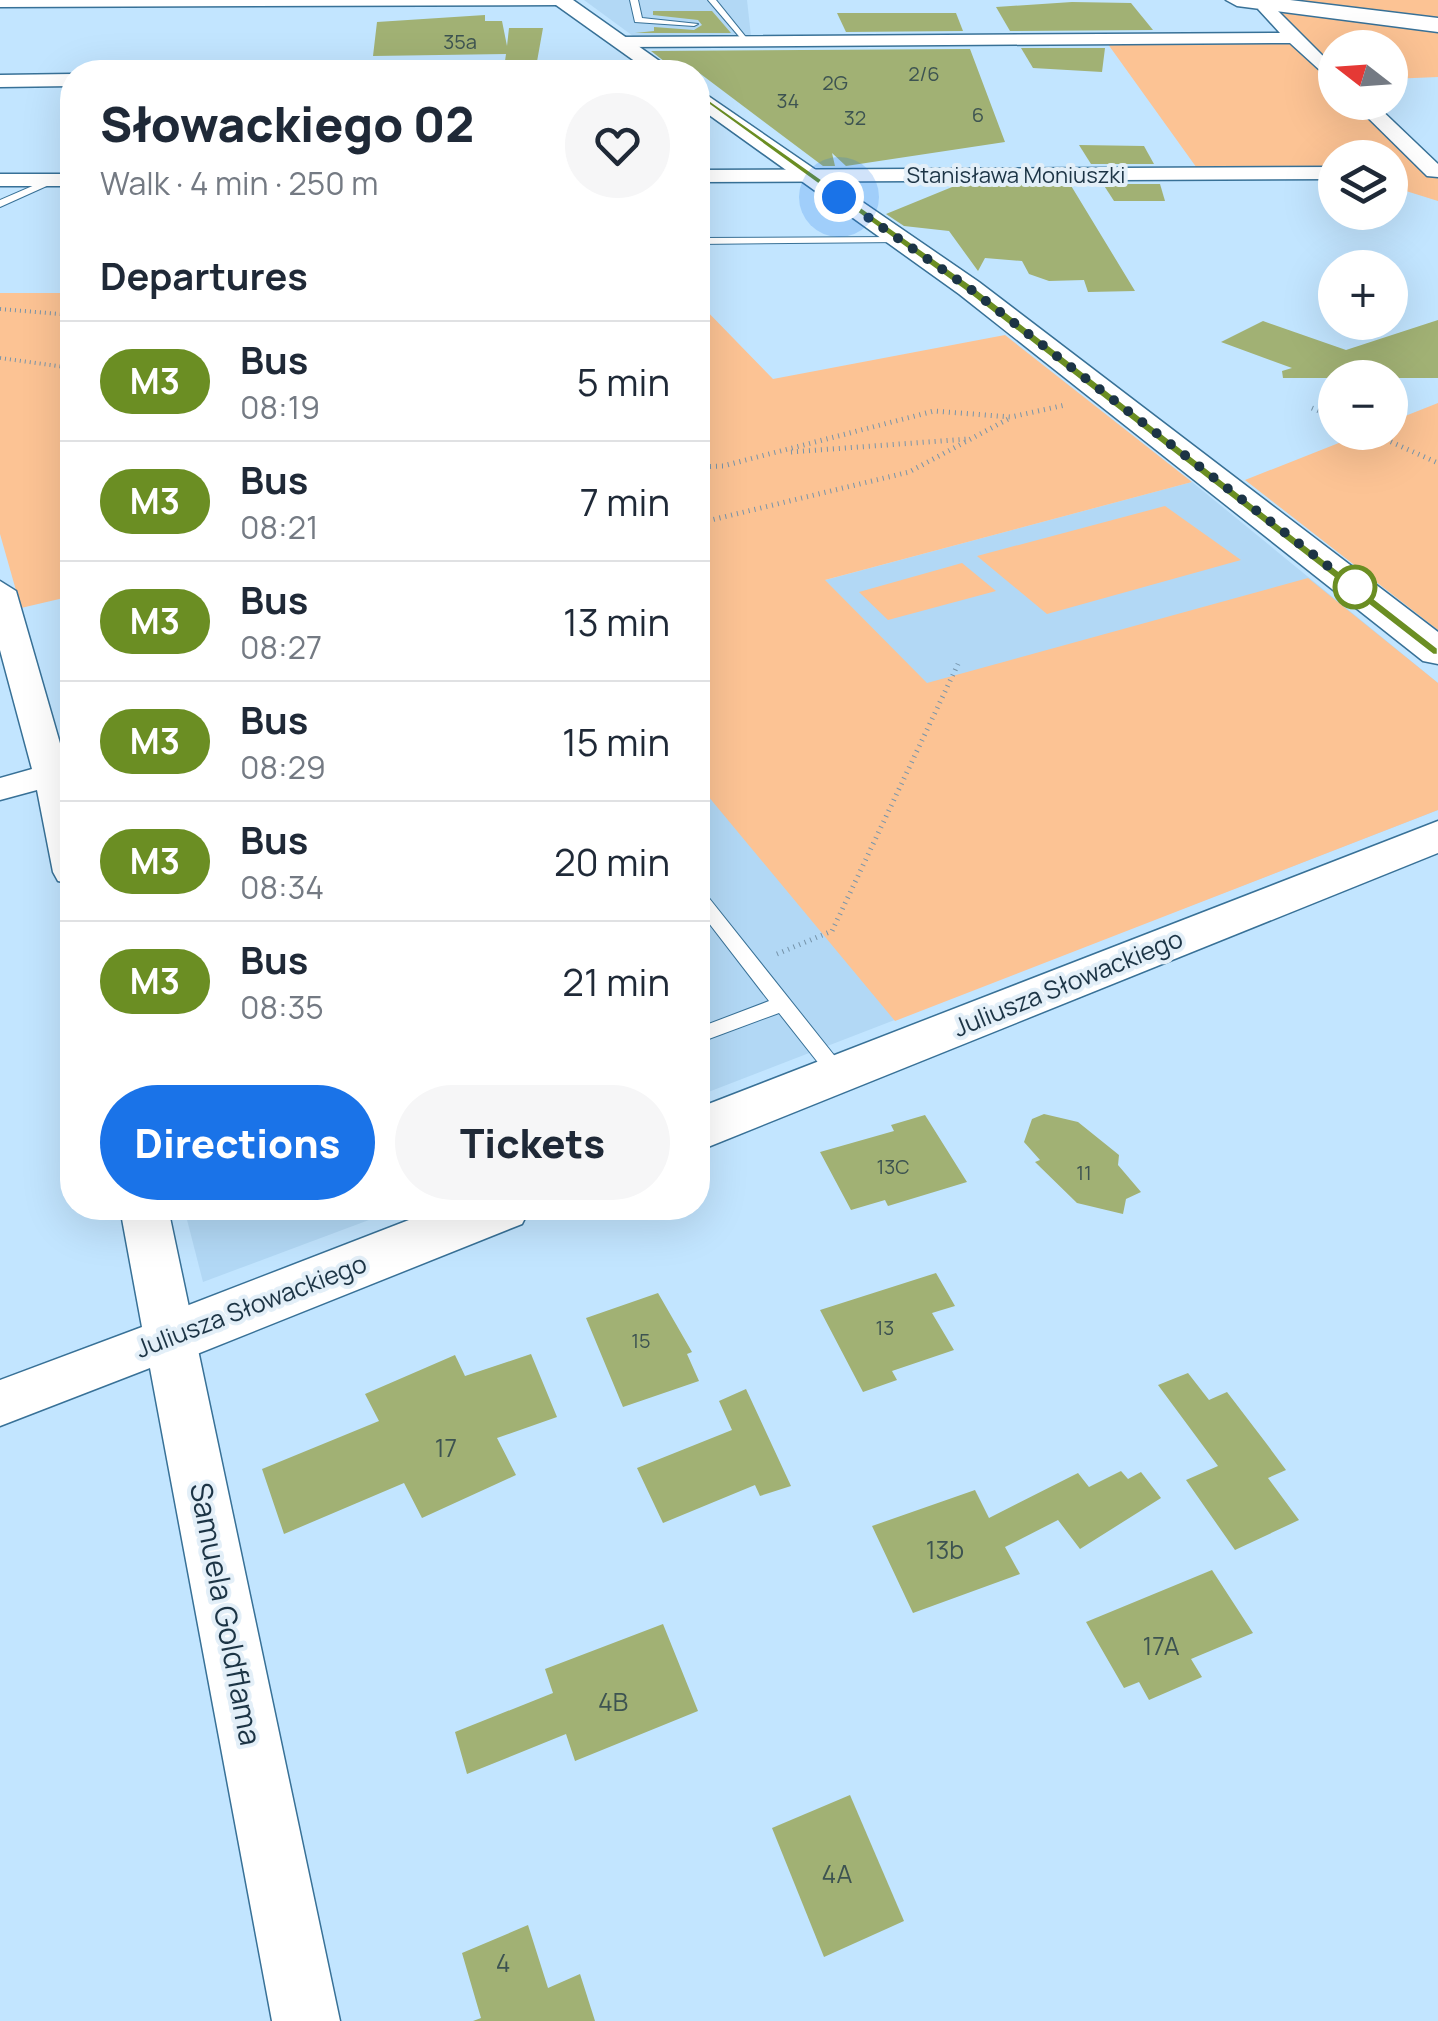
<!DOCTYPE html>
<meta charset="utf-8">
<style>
body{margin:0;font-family:Manrope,sans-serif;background:#f6f6f7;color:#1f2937;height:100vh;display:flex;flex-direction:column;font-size:38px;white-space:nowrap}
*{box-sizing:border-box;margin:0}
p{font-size:32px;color:#747a83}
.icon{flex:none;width:55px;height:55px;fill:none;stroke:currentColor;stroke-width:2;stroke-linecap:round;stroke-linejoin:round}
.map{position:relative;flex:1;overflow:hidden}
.drawer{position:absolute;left:60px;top:60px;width:650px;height:1160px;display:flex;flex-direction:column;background:#fff;border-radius:40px;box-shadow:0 10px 40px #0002}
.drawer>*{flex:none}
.badge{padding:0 20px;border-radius:32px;font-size:35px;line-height:65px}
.needle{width:65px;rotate:287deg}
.buttons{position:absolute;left:1318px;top:30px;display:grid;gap:20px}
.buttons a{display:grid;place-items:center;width:90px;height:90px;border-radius:50%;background:#fff;box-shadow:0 10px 40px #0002;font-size:50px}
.you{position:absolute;width:50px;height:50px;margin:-25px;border:8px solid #fff;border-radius:50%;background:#1a73e8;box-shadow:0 0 0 15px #1a73e833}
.map>.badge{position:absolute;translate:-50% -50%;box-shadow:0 0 0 5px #fff}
h2{padding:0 40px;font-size:38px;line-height:90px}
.round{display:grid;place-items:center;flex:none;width:105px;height:105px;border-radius:52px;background:#f6f6f7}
.overview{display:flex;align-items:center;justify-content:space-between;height:170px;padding:0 40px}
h1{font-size:48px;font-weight:800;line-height:75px}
.button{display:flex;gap:20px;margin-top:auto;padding:20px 40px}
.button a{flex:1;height:115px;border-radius:60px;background:#1a73e8;color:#fff;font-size:40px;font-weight:800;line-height:115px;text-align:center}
.button a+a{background:#f6f6f7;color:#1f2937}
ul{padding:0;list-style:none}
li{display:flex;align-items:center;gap:30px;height:120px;padding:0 40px;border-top:2px solid #e0e1e3}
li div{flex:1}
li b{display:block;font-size:38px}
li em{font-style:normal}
li .badge{min-width:110px;font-weight:700;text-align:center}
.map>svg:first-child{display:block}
.built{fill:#b2d8f5}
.green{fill:#fcc394}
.building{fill:#a1b174}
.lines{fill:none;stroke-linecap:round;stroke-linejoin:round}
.service-casing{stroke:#387197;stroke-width:2}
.minor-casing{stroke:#387197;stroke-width:3}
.tertiary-casing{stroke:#387197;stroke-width:3}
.secondary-casing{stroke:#387197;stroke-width:3}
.path-far1{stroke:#7694aa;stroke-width:4;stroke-dasharray:1 4;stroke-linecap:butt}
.path{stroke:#7694aa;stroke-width:5;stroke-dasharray:1 5;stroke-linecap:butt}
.service{fill:#fff;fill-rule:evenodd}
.minor{fill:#fff;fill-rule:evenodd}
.tertiary{fill:#fff;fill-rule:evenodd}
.secondary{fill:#fff;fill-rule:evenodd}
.line{fill:#6b8e23;stroke:#fff;stroke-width:2.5}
.walk{stroke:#1c3445;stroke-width:10;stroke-dasharray:0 18}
.stop-dot{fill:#fff;stroke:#6b8e23;stroke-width:5}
.labels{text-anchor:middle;stroke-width:8;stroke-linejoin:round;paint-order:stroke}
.number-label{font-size:20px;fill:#3d5351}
.far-street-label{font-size:22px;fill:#1c3445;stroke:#e3eff8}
.street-label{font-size:25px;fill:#1c3445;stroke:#e3eff8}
.near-number-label{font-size:25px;fill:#3d5351}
.near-street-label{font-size:30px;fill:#1c3445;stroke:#e3eff8}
</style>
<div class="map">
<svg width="1438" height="2021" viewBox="0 0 1438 2021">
<rect width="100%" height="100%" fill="#c2e5ff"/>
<g class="built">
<path d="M584 0H747L751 36H633Z"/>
<path d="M1192 482 1438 683V810L698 1096V614Z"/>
<path d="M184 1208H401L203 1282Z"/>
</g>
<g class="green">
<path d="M1259 0H1438V77L1390 79V48H1335V102L1372 103 1438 166V201L1390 186V158H1335V169L1199 171 1105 40 1284 39Z"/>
<path d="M0 293H72V596L21 608 0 534Z"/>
<path d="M698 302 773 379 1005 335 1192 482 825 580 927 683 1308 578 1438 683V810L895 1021 698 784Z"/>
<path d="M1438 403V630L1245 480 1364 433 1390 432V422Z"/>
<path d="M1165 506 1241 560 1047 614 977 556Z"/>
<path d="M962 563 996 591 888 620 859 592Z"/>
</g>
<g class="building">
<path d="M1072 2 1131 3 1153 30 1010 31 996 7Z"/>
<path d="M653 11H712L731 33H635L654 31V27L694 30 702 25 698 20 653 15Z"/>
<path d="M837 13H956L963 31 846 32Z"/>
<path d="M485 15V21H502L507 46 509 28H543L536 67 504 68 506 54 373 56 377 22Z"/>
<path d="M1021 48H1105L1102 72 1033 68Z"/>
<path d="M970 49 1005 142 846 166 832 153 835 166H823L698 72H678L651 51Z"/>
<path d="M1079 145 1144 146 1154 164H1091Z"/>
<path d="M1070 184 1135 291 1088 292 1084 280 1049 281 1029 274 1022 261 985 258 978 271 949 231 904 226 886 214 957 185Z"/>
<path d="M1103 184H1160L1165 201H1114Z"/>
<path d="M1438 320V378H1283L1282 371 1292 368 1221 342 1263 321 1346 350Z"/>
<path d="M1044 1114 1078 1122 1119 1155 1118 1165 1141 1192 1126 1199 1123 1214 1077 1203 1035 1162 1040 1160 1024 1142 1032 1119Z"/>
<path d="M925 1115 967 1182 888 1206 885 1200 851 1210 820 1152 894 1131 891 1125Z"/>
<path d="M936 1273 955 1306 932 1313 954 1350 892 1371 897 1380 863 1392 820 1310Z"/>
<path d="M658 1293 692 1352 687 1354 699 1381 623 1407 586 1318Z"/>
<path d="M531 1354 557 1417 497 1438 516 1475 422 1518 404 1483 284 1534 262 1469 379 1421 365 1394 455 1355 465 1376Z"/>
<path d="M1188 1373 1209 1400 1227 1392 1266 1443 1286 1470 1268 1478 1299 1520 1235 1550 1186 1480 1218 1466 1158 1385Z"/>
<path d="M746 1389 791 1486 760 1496 755 1485 663 1523 637 1468 732 1430 719 1401Z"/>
<path d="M1121 1471 1128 1479 1141 1472 1161 1498 1080 1549 1058 1520 1005 1547 1020 1574 913 1613 872 1526 975 1490 989 1518 1078 1473 1089 1487Z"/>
<path d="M1212 1570 1253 1633 1191 1659 1202 1677 1149 1700 1139 1682 1124 1688 1086 1622Z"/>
<path d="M663 1624 698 1711 575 1761 566 1734 467 1774 455 1732 553 1693 545 1669Z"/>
<path d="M850 1795 904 1921 824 1957 772 1828Z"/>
<path d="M528 1925 548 1988 580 1974 595 2021H473L481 2018 462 1953Z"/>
</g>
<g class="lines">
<g class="service-casing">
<g id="service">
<path d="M630 0H638L642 18 698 24 694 26 635 22Z"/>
<path d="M708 0H716L749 41H743Z"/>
<path d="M51 178 60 180 0 207V200Z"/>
<path d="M898 237 902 238V242L698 244V238Z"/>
<path d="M698 891 705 893 845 1069 848 1074 845 1079H831L779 1013 698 1043V1028L769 1001 698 909Z"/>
</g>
</g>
<g class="minor-casing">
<g id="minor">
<path d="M0 0H566L558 5 0 7Z"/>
<path d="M1264 0H1280L1275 8 1335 68V84L1290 43 620 47 611 42 620 37 1280 33 1258 9Z"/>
<path d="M72 74V86L0 87V75Z"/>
<path d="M1352 102H1373L1438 164V177L1427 176Z"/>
<path d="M1335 167V179L698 182V170Z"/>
<rect x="0" y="174" width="72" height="12"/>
<path d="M0 581 16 591 72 785V884L58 881 53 872 37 790 0 800V778L32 769 0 650Z"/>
<path d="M120 1208H168L340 2021H272L150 1368 0 1426V1380L142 1327Z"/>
</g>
</g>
<g class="tertiary-casing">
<g id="tertiary">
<path d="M549 0H573L675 72H650Z"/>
<path d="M698 89 979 282 1438 632V664L1423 661 959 294 698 107Z"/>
<path d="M1438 821V853L698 1151V1108Z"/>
<path d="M440 1208H530L522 1224 172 1364 150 1356 141 1338 150 1320Z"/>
</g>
</g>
<g class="secondary-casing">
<path id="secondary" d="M1226 0H1290L1438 18V32L1237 6Z"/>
</g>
<g class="path-far1">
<path d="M0 309 72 315"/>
<path d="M0 358 72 368"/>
</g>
<g class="path">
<path d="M1312 408 1335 418"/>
<path d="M1369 432 1438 463"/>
<path d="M791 452 968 439"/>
<path d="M698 467 723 466 934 411 1011 417 1065 405"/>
<path d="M698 517 703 522 909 472 1010 418"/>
<path d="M777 954 832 931 958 664"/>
</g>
<use href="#service" class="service"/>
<use href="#minor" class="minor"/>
<use href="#tertiary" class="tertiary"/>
<use href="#secondary" class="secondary"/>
</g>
<path class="line" d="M694 94H701L973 286 1438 648V655H1433L965 291Z"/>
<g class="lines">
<path class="walk" d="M839 197 969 288 1355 587"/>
</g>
<circle class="stop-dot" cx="1355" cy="587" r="20"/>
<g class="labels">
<g class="number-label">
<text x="460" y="49">35a</text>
<text x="924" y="81">2/6</text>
<text x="835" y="90">2G</text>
<text x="788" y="108">34</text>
<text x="978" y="122">6</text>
<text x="855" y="125">32</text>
<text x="893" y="1174">13C</text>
<text x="1084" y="1180">11</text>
<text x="885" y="1335">13</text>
<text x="641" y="1348">15</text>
</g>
<g class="far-street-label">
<text x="1016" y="183">Stanisława Moniuszki</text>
</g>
<g class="street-label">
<text transform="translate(1068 983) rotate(-22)" y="9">Juliusza Słowackiego</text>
<text transform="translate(251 1306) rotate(-21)" y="9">Juliusza Słowackiego</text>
</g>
<g class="near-number-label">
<text x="446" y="1457">17</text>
<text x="945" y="1559">13b</text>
<text x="1161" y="1655">17A</text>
<text x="613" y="1711">4B</text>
<text x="837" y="1883">4A</text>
<text x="503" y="1972">4</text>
</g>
<g class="near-street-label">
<text transform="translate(225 1614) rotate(79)" y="10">Samuela Goldflama</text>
</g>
</g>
</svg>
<div class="buttons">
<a><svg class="needle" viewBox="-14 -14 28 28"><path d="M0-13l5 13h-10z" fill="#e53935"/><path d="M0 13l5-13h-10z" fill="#747a83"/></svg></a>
<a><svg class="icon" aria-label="layers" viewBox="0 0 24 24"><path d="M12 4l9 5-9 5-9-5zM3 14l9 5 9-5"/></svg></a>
<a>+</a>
<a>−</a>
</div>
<div class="you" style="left:839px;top:197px"></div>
<section class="drawer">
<div class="overview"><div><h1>Słowackiego 02</h1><p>Walk · 4 min · 250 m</p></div><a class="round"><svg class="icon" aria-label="heart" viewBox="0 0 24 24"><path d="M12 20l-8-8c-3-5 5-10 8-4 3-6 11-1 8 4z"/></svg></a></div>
<h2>Departures</h2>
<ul>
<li><span class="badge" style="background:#6b8e23;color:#fff">M3</span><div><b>Bus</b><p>08:19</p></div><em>5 min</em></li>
<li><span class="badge" style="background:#6b8e23;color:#fff">M3</span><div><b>Bus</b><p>08:21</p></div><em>7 min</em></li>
<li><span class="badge" style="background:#6b8e23;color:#fff">M3</span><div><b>Bus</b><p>08:27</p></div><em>13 min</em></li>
<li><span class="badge" style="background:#6b8e23;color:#fff">M3</span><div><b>Bus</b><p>08:29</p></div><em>15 min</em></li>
<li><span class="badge" style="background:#6b8e23;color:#fff">M3</span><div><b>Bus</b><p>08:34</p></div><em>20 min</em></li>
<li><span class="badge" style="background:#6b8e23;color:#fff">M3</span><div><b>Bus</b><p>08:35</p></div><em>21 min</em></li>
</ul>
<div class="button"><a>Directions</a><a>Tickets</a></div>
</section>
</div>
